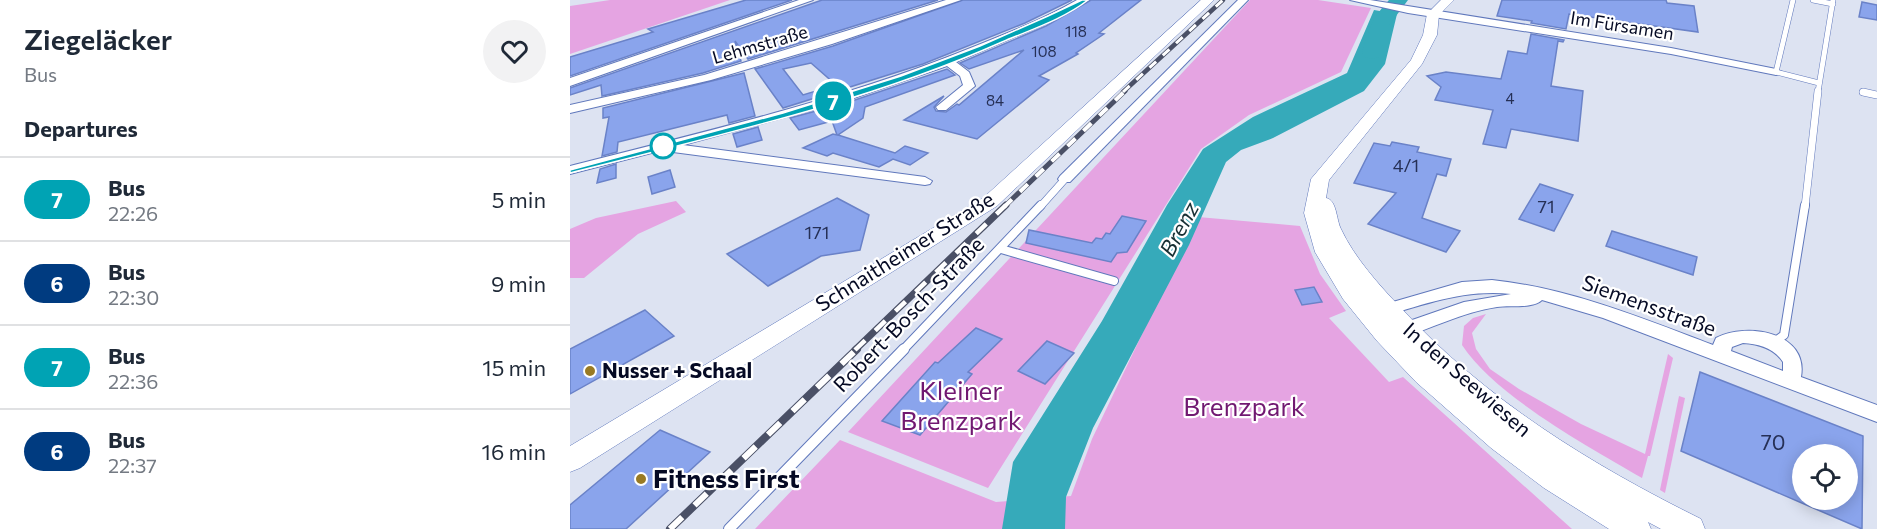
<!DOCTYPE html>
<meta charset="utf-8">
<style>
body{margin:0;font-family:Commissioner,sans-serif;background:#f2f2f3;color:#1f2937;height:100vh;display:flex;flex-direction:column;font-size:22px;white-space:nowrap}
*{box-sizing:border-box;margin:0}
p{font-size:20px;color:#747a83}
.icon{flex:none;width:33px;height:33px;fill:none;stroke:currentColor;stroke-width:2;stroke-linecap:round;stroke-linejoin:round}
.map{position:relative;flex:1;overflow:hidden}
.sheet{display:flex;flex-direction:column;background:#fff;width:570px}
.sheet>*{flex:none}
.badge{padding:0 12px;border-radius:20px;font-size:21px;line-height:39px}
.buttons{position:absolute;left:1222px;top:444px;display:grid;gap:12px}
.buttons a{display:grid;place-items:center;width:66px;height:66px;border-radius:50%;background:#fff;box-shadow:0 3px 15px #0003;font-size:30px}
.map>.badge{position:absolute;translate:-50% -50%;box-shadow:0 0 0 3px #fff}
h2{padding:0 24px;font-size:22px;line-height:54px}
.round{display:grid;place-items:center;flex:none;width:63px;height:63px;border-radius:32px;background:#f2f2f3}
.headline{display:flex;align-items:center;justify-content:space-between;height:102px;padding:0 24px}
h1{font-size:28px;font-weight:600;line-height:45px}
ul{padding:0;list-style:none}
li{display:flex;align-items:center;gap:18px;height:84px;padding:0 24px;border-top:2px solid #e0e1e3}
li div{flex:1}
li b{display:block;font-size:22px}
li em{font-style:normal}
li .badge{min-width:66px;font-weight:700;text-align:center}
main{display:flex;flex:1;min-height:0}
.map>svg:first-child{display:block}
.green{fill:#e5a4e2}
.water{fill:#36aaba}
.lines{fill:none;stroke-linecap:round;stroke-linejoin:round}
.river{fill:#36aaba;fill-rule:evenodd}
.building{fill:#8aa4ec;stroke:#6a82c8;stroke-width:1.5;fill-rule:evenodd}
.service-far3-casing{stroke:#6078bc;stroke-width:6}
.service-far2-casing{stroke:#6078bc;stroke-width:8}
.service-far1-casing{stroke:#6078bc;stroke-width:10}
.service-casing{stroke:#6078bc;stroke-width:12}
.minor-casing{stroke:#6078bc;stroke-width:2}
.tertiary-casing{stroke:#6078bc;stroke-width:1}
.service-far3{stroke:#fff;stroke-width:5}
.service-far2{stroke:#fff;stroke-width:7}
.service-far1{stroke:#fff;stroke-width:8}
.service{stroke:#fff;stroke-width:10}
.minor{fill:#fff;fill-rule:evenodd}
.tertiary{fill:#fff;fill-rule:evenodd}
.rail-far3-casing{stroke:#4a5066;stroke-width:4.5}
.rail-far2-casing{stroke:#4a5066;stroke-width:5}
.rail-far1-casing{stroke:#4a5066;stroke-width:7}
.rail-casing{stroke:#4a5066;stroke-width:8}
.rail-far3{stroke:#fff;stroke-width:3;stroke-dasharray:9;stroke-linecap:butt}
.rail-far2{stroke:#fff;stroke-width:4;stroke-dasharray:11;stroke-linecap:butt}
.rail-far1{stroke:#fff;stroke-width:4.5;stroke-dasharray:14;stroke-linecap:butt}
.rail{stroke:#fff;stroke-width:6;stroke-dasharray:17;stroke-linecap:butt}
.line{fill:#00a3b4;stroke:#fff;stroke-width:1.5}
.stop-dot{fill:#fff;stroke:#00a3b4;stroke-width:3}
.poi-dot{fill:#997a24;stroke:#fff;stroke-width:2}
.labels{text-anchor:middle;stroke-width:4.5;stroke-linejoin:round;paint-order:stroke}
.far-number-label{font-size:15px;fill:#263056}
.far-street-label{font-size:18px;fill:#050a24;stroke:#fff}
.number-label{font-size:18px;fill:#263056}
.street-label{font-size:21px;fill:#050a24;stroke:#fff}
.poi-label{font-size:21px;font-weight:bold;fill:#050a24;stroke:#fff;text-anchor:start}
.near-number-label{font-size:21px;fill:#263056}
.water-label{font-size:22px;font-style:italic;fill:#173034;stroke:#fff}
.near-park-label{font-size:26px;fill:#711871;stroke:#fff}
.near-poi-label{font-size:26px;font-weight:bold;fill:#050a24;stroke:#fff;text-anchor:start}
</style>
<main>
<section class="sheet">
<div class="headline"><div><h1>Ziegeläcker</h1><p>Bus</p></div><a class="round"><svg class="icon" aria-label="heart" viewBox="0 0 24 24"><path d="M12 20l-8-8c-3-5 5-10 8-4 3-6 11-1 8 4z"/></svg></a></div>
<h2>Departures</h2>
<ul>
<li><span class="badge" style="background:#00a3b4;color:#fff">7</span><div><b>Bus</b><p>22:26</p></div><em>5 min</em></li>
<li><span class="badge" style="background:#003b80;color:#fff">6</span><div><b>Bus</b><p>22:30</p></div><em>9 min</em></li>
<li><span class="badge" style="background:#00a3b4;color:#fff">7</span><div><b>Bus</b><p>22:36</p></div><em>15 min</em></li>
<li><span class="badge" style="background:#003b80;color:#fff">6</span><div><b>Bus</b><p>22:37</p></div><em>16 min</em></li>
</ul>
</section>
<div class="map">
<svg width="1307" height="529" viewBox="0 0 1307 529">
<rect width="100%" height="100%" fill="#dde3f2"/>
<g class="green">
<path d="M40 0H160L0 54V6Z"/>
<path d="M680 0H748L801 8 771 72 679 115 631 149 418 488 278 432Z"/>
<path d="M106 201 116 212 68 234 14 278H0V229L26 218Z"/>
<path d="M628 217 730 226 750 274 776 311 759 318 819 382 833 377 1002 529H185L270 440 426 502 501 496 522 439Z"/>
<path d="M916 314 902 333 906 349 920 369 949 389 1011 424 1075 454 1098 354 1103 358 1080 456H1078L1072 478C1019 447 925 396 892 345L894 326 903 318Z"/>
<path d="M1109 396 1115 398 1095 493 1090 490Z"/>
</g>
<path class="water" d="M804 10 827 14 815 64 794 91 703 138 671 150 656 162 619 245 523 428 496 497 495 529H432L443 462 532 321 597 205 633 149 683 117 777 73Z"/>
<g class="lines">
<path class="river" d="M819 0H838L820 24 809 57 802 59 795 57 792 53C797 32 804 15 819 0Z"/>
</g>
<g class="building">
<path d="M176 0H222L0 76V57L83 32 78 29Z"/>
<path d="M252 0H368L178 59 165 41 171 61 133 73 32 96 31 85 0 95V88Z"/>
<path d="M393 0H502L455 23 353 64 213 108 185 69 263 46ZM241 63 266 85 233 95 213 69Z"/>
<path d="M521 0H571L529 33 534 34 506 53 508 54 469 76 479 80 407 139 334 120 374 96 364 107 366 111 376 112 387 104 389 105 454 50 399 69 390 63 476 26Z"/>
<path d="M932 0H1096L1097 3 1124 6 1128 32 999 14 996 29 961 23 962 21 927 16Z"/>
<path d="M1292 2 1307 5V20L1289 17Z"/>
<path d="M961 34 994 40 993 42 988 41 981 86 1013 91 1008 141 941 129 936 148 913 144 923 110 865 100 871 87 857 76 876 72 931 79 938 51 957 54Z"/>
<path d="M377 69 385 75 295 107 293 118 268 135 325 153 335 146 358 153 340 165 323 159 309 167 263 153 257 156 233 148 263 134 267 135 262 121 229 130 220 118 276 103Z"/>
<path d="M174 73 185 116 159 123 157 115 48 142 47 152 32 156 39 117 33 118V108Z"/>
<path d="M188 127 192 140 167 147 163 134Z"/>
<path d="M822 142 849 147 847 152 881 159 876 176 867 174 852 218 890 231 876 252 798 224 826 193 784 183 804 143 820 146Z"/>
<path d="M46 164V178L27 183 30 169Z"/>
<path d="M100 170 105 187 82 194 78 177Z"/>
<path d="M970 184 1003 195 984 231 949 219Z"/>
<path d="M267 198 299 215 290 250 251 256 198 286 157 254Z"/>
<path d="M552 216 576 221 557 252 547 253 541 262 456 243 459 230 522 243 526 238 532 239 536 233 540 234Z"/>
<path d="M1042 231 1127 257 1123 275 1036 246Z"/>
<path d="M744 287 752 302 732 305 725 290Z"/>
<path d="M75 310 104 336 0 394V349Z"/>
<path d="M406 328 432 339 398 372 402 374 350 435 312 421 365 362 368 363Z"/>
<path d="M477 341 504 353 475 384 448 371Z"/>
<path d="M1130 372 1293 436 1292 529 1111 451ZM1233 454H1278V500H1233Z"/>
<path d="M90 430 140 452 56 529H0V505Z"/>
</g>
<g class="lines">
<g class="service-far3-casing">
<g id="service-far3">
<path d="M1223 0 1206 72 1249 83"/>
<path d="M1243 0 1263 4"/>
<path d="M1248 92 1263 0"/>
</g>
</g>
<g class="service-far2-casing">
<g id="service-far2">
<path d="M1293 92 1307 95"/>
<path d="M470 207 495 179"/>
<path d="M1235 207 1248 91"/>
</g>
</g>
<g class="service-far1-casing">
<g id="service-far1">
<path d="M431 249 544 281"/>
<path d="M1203 343 1214 335 1235 205"/>
<path d="M333 350 471 205"/>
</g>
</g>
<g class="service-casing">
<path id="service" d="M159 529 334 349"/>
</g>
<g class="minor-casing">
<g id="minor">
<path d="M229 0H243L0 86V78Z"/>
<path d="M376 0H391L262 44 141 80 0 113V105L134 75Z"/>
<path d="M507 0H519L475 24 386 62 399 72 405 86 376 110H368L366 107 393 85 390 76 377 66 275 101 113 145 355 177 362 181 360 184 355 185 103 152 97 149 0 174V166C136 131 273 100 403 47 438 33 474 19 507 0Z"/>
<path d="M668 0H678L500 182H490L488 179 490 176Z"/>
<path d="M780 0H800L1101 48 1206 69 1212 72 1206 75 1101 54 838 13Z"/>
<path d="M922 280C999 288 1072 318 1143 345L1146 338C1177 322 1239 332 1231 377L1307 405V422L1033 318 972 300C963 309 939 305 927 307 892 312 861 329 828 339L822 337 819 332 822 327 894 302 941 294C894 289 852 305 808 318L802 316 799 312 802 308 892 282ZM1173 343C1189 344 1204 348 1213 362V371L1161 351 1162 347Z"/>
</g>
</g>
<g class="tertiary-casing">
<g id="tertiary">
<path d="M631 0H644L427 206 10 468 0 472V446L413 198Z"/>
<path d="M871 0H884L869 15 867 35 852 64 759 180 756 198C767 200 766 219 771 229 784 257 809 285 831 308 916 400 1020 464 1131 519L1135 529H1091L1078 522 1081 529H1039L974 488 921 448 846 382 807 341 773 299 745 252 734 213 741 179 841 60 853 35 857 14Z"/>
</g>
</g>
<use href="#service-far3" class="service-far3"/>
<use href="#service-far2" class="service-far2"/>
<use href="#service-far1" class="service-far1"/>
<use href="#service" class="service"/>
<use href="#minor" class="minor"/>
<use href="#tertiary" class="tertiary"/>
<g class="rail-far3-casing">
<path id="rail-far3" d="M553 92 653 0"/>
</g>
<g class="rail-far2-casing">
<path id="rail-far2" d="M434 207 555 91"/>
</g>
<g class="rail-far1-casing">
<path id="rail-far1" d="M285 350 436 205"/>
</g>
<g class="rail-casing">
<path id="rail" d="M100 529 287 349"/>
</g>
<use href="#rail-far3" class="rail-far3"/>
<use href="#rail-far2" class="rail-far2"/>
<use href="#rail-far1" class="rail-far1"/>
<use href="#rail" class="rail"/>
</g>
<path class="line" d="M512 0H518C494 19 460 30 432 42 295 103 145 136 0 173V170L213 113 331 76 410 46 478 16Z"/>
<circle class="stop-dot" cx="93" cy="146" r="12"/>
<g class="poi-dot">
<circle cx="20" cy="371" r="6"/>
<circle cx="71" cy="479" r="6"/>
</g>
<g class="labels">
<g class="far-number-label">
<text x="506" y="37">118</text>
<text x="474" y="57">108</text>
<text x="940" y="104">4</text>
<text x="425" y="106">84</text>
</g>
<g class="far-street-label">
<text transform="translate(1052 26) rotate(9)" y="6">Im Fürsamen</text>
<text transform="translate(190 45) rotate(-16)" y="6">Lehmstraße</text>
</g>
<g class="number-label">
<text x="836" y="172">4/1</text>
<text x="976" y="213">71</text>
<text x="247" y="239">171</text>
</g>
<g class="street-label">
<text transform="translate(335 252) rotate(-32)" y="7">Schnaitheimer Straße</text>
<text transform="translate(1079 306) rotate(20)" y="7">Siemensstraße</text>
<text transform="translate(339 315) rotate(-46)" y="7">Robert-Bosch-Straße</text>
<text transform="translate(897 380) rotate(41)" y="7">In den Seewiesen</text>
</g>
<g class="poi-label">
<text x="32" y="378">Nusser + Schaal</text>
</g>
<g class="near-number-label">
<text x="1203" y="450">70</text>
</g>
<g class="water-label">
<text transform="translate(609 229) rotate(-62)" y="8">Brenz</text>
</g>
<g class="near-park-label">
<text x="391" y="400">Kleiner<tspan x="391" dy="30">Brenzpark</tspan></text>
<text x="674" y="416">Brenzpark</text>
</g>
<g class="near-poi-label">
<text x="83" y="488">Fitness First</text>
</g>
</g>
</svg>
<div class="buttons">
<a><svg class="icon" aria-label="locate" viewBox="0 0 24 24"><circle cx="12" cy="12" r="6"/><path d="M12 2v4M12 18v4M2 12h4M18 12h4"/></svg></a>
</div>
<b class="badge" style="left:263px;top:101px;background:#00a3b4;color:#fff">7</b>
</div>
</main>
